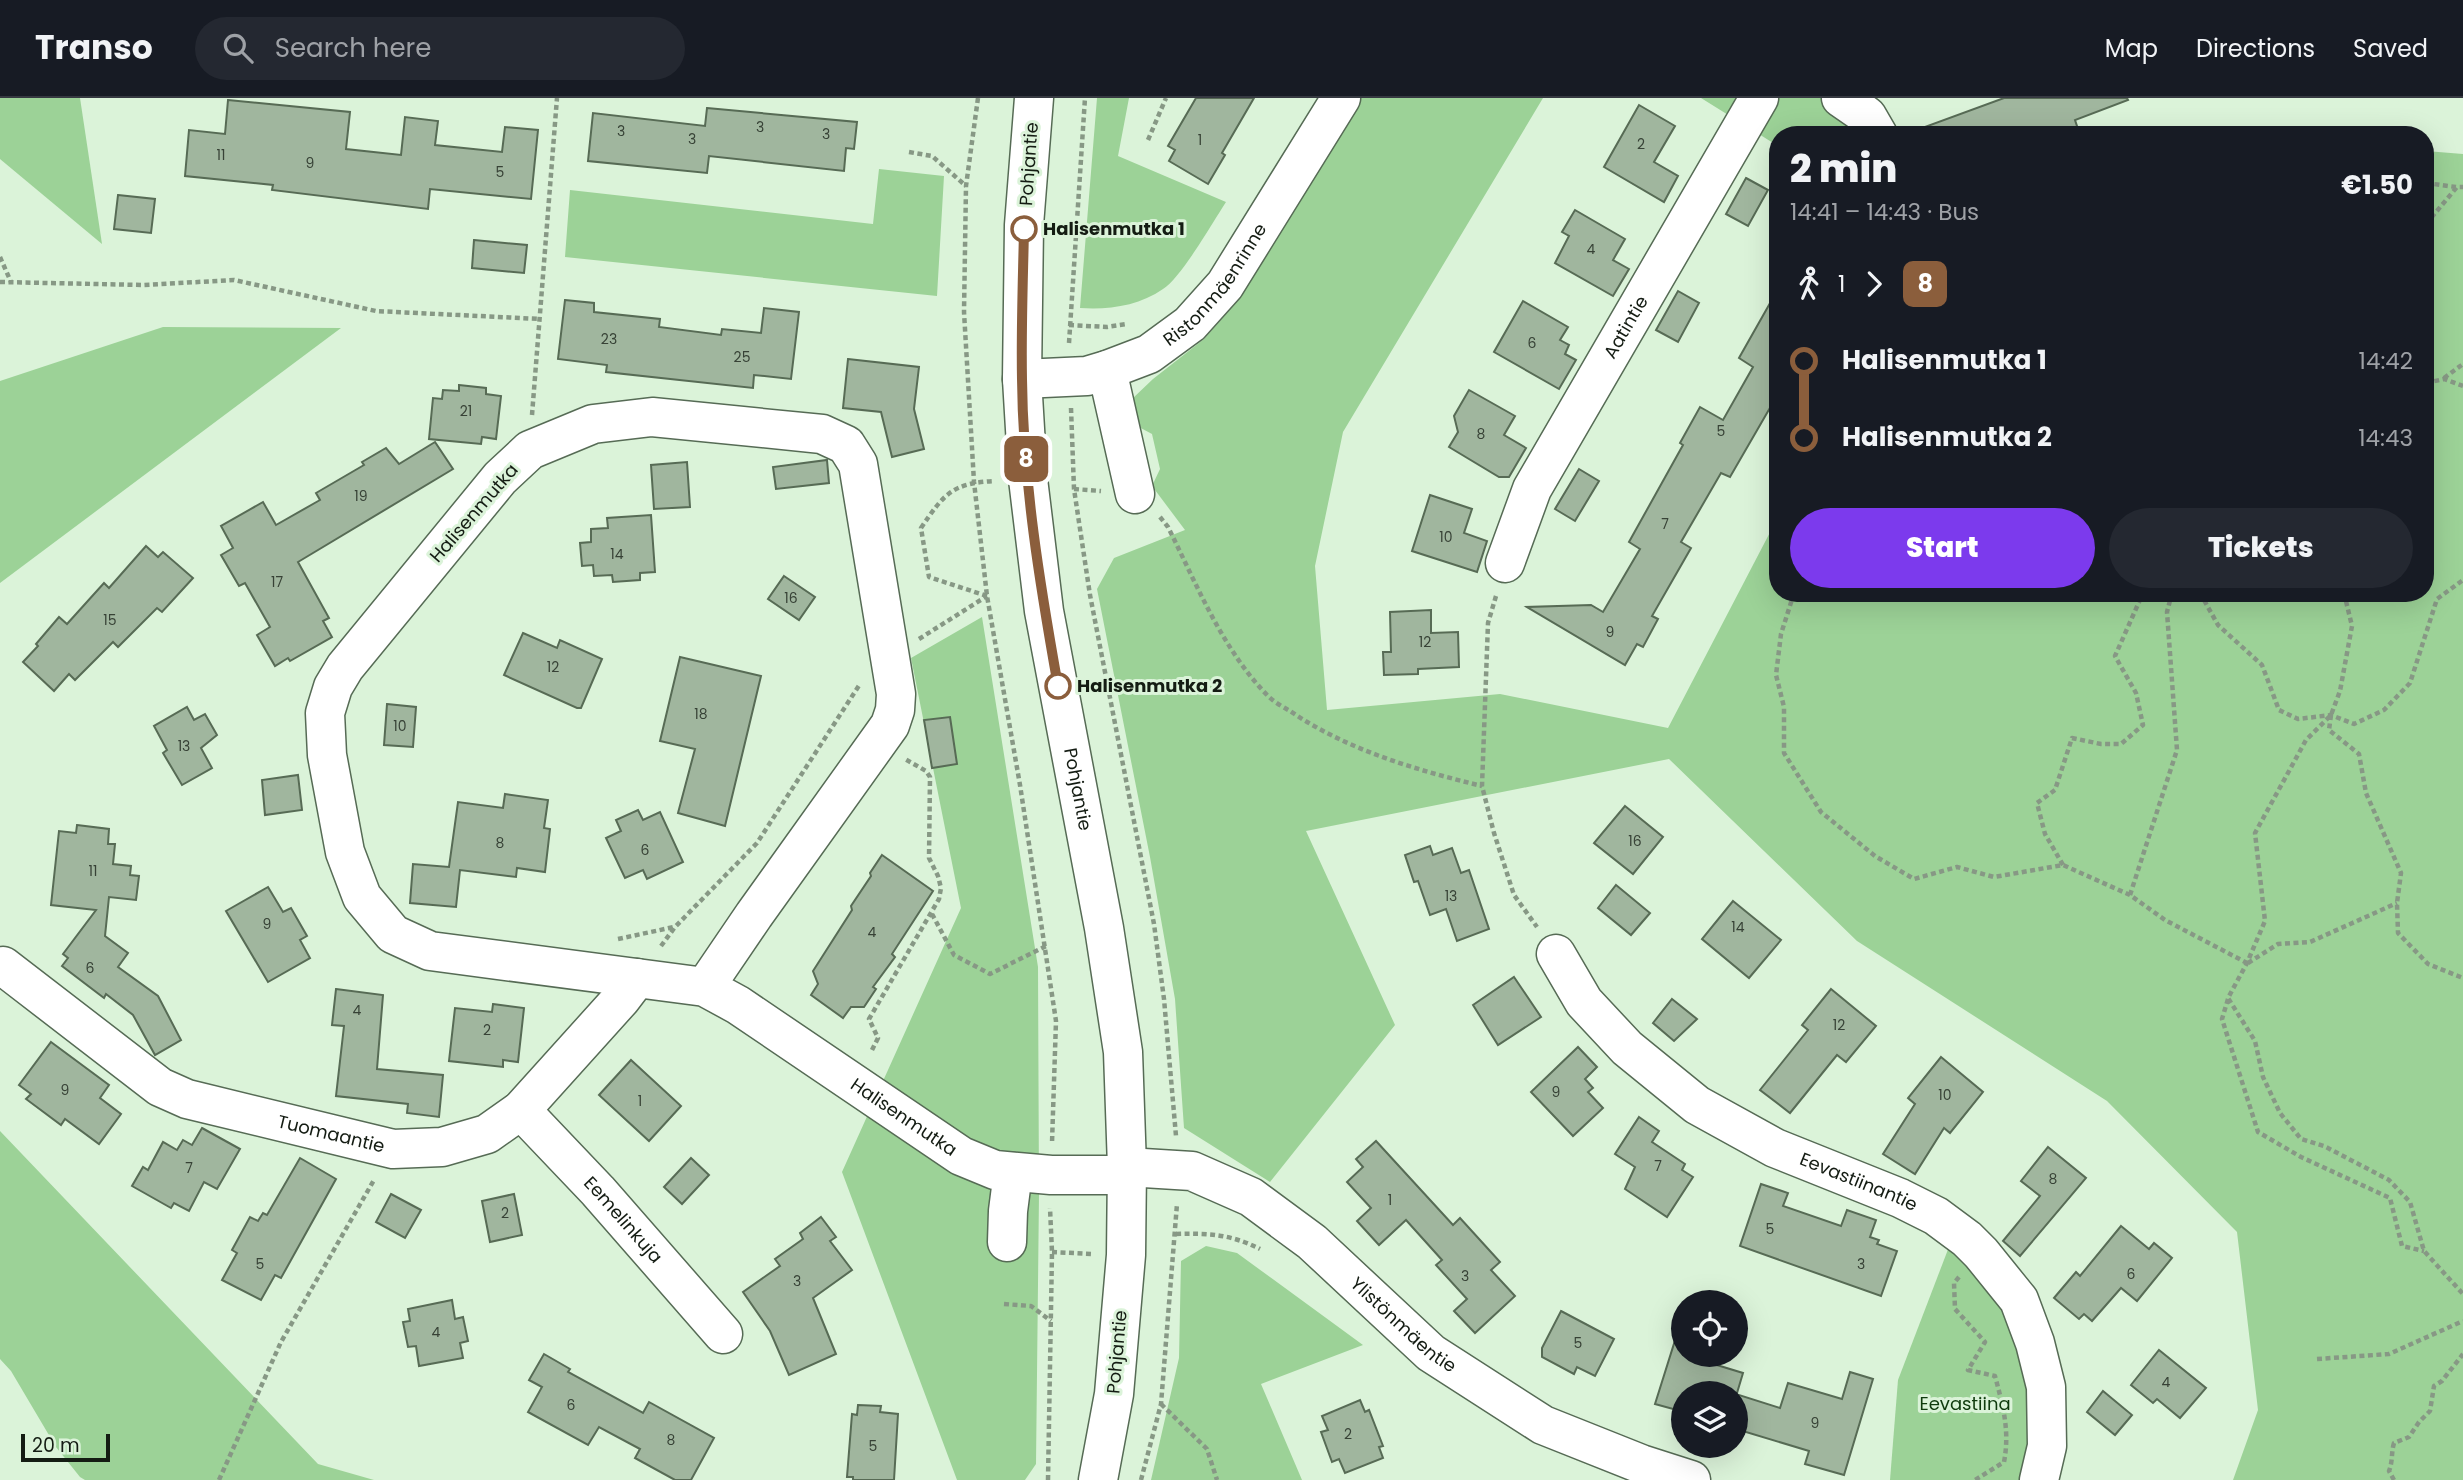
<!DOCTYPE html>
<meta charset="utf-8">
<style>
body{margin:0;font-family:Poppins,sans-serif;background:#242831;color:#f1f3f6;height:100vh;display:flex;flex-direction:column;font-size:26px;white-space:nowrap}
*{box-sizing:border-box;margin:0}
p{font-size:23px;color:#9ea1a6}
.icon{flex:none;width:38px;height:38px;fill:none;stroke:currentColor;stroke-width:2;stroke-linecap:round;stroke-linejoin:round}
.map{position:relative;flex:1;overflow:hidden}
.side{position:absolute;left:1769px;top:28px;width:665px;height:476px;display:flex;flex-direction:column;background:#171b24;border-radius:28px;box-shadow:0 7px 28px #0002}
.side>*{flex:none}
.badge{padding:0 14px;border-radius:10px;font-size:24px;line-height:46px}
.tools{position:absolute;left:1671px;top:1192px;display:grid;gap:14px}
.tools a{display:grid;place-items:center;width:77px;height:77px;border-radius:50%;background:#171b24;box-shadow:0 7px 28px #0002;font-size:35px}
.scale{position:absolute;left:21px;bottom:18px;width:89px;box-sizing:border-box;padding-left:7px;border:4px solid #141c13;border-top:0;font-size:19px;line-height:24px;white-space:nowrap;color:#141c13;-webkit-text-stroke:5px #dbf3d9;paint-order:stroke}
.map>.badge{position:absolute;translate:-50% -50%;box-shadow:0 0 0 4px #fff}
.legs{display:flex;align-items:center;gap:10px;height:77px;padding:0 21px;font-size:23px}
.legs p{margin-inline-start:auto}
.headline{display:flex;align-items:center;justify-content:space-between;height:119px;padding:0 21px}
h1{font-size:38px;font-weight:800;line-height:52px}
.action{display:flex;gap:14px;margin-top:auto;padding:14px 21px}
.action a{flex:1;height:80px;border-radius:42px;background:#7c3aed;color:#fff;font-size:28px;font-weight:800;line-height:80px;text-align:center}
.action a+a{background:#242831;color:#f1f3f6}
ul{padding:0 21px;list-style:none}
li{display:flex;align-items:center;gap:24px;height:77px;font-size:26px}
li i{display:grid;place-items:center;width:10px;height:100%;margin:0 9px;background:currentColor}
li i::after{content:'';width:18px;height:18px;margin:-9px;border:5px solid;border-radius:50%;background:#171b24}
li p{margin-inline-start:auto}
li:first-child i{background:linear-gradient(#0000 50%,currentColor 0)}
li:last-child i{background:linear-gradient(currentColor 50%,#0000 0)}
header{display:flex;align-items:center;gap:42px;box-sizing:border-box;height:98px;padding:0 35px;background:#171b24;border-bottom:2px solid #363941}
header strong{font-size:33px}
nav{display:flex;gap:38px;margin-inline-start:auto;font-size:24px}
.search{width:490px;height:63px;background:#242831;display:flex;align-items:center;gap:18px;box-sizing:border-box;padding:0 24px;border-radius:38px;color:#9ea1a6;font-size:26px}
.map>svg:first-child{display:block}
.green{fill:#9cd297}
.building{fill:#a0b69e;stroke:#576b55;stroke-width:2}
.lines{fill:none;stroke-linecap:round;stroke-linejoin:round}
.minor-casing{stroke:#566b55;stroke-width:41}
.path{stroke:#879885;stroke-width:4.5;stroke-dasharray:5 3.5;stroke-linecap:butt}
.minor{stroke:#fff;stroke-width:38}
.line-1-casing{stroke:#fff;stroke-width:16}
.line-1{stroke:#8b5e3c;stroke-width:10}
.stop-1-dot{fill:#fff;stroke:#8b5e3c;stroke-width:3.5}
.labels{text-anchor:middle;stroke-width:6;stroke-linejoin:round;paint-order:stroke}
.number-label{font-size:14px;fill:#374236}
.street-label{font-size:18px;fill:#141c13;stroke:#dbf3d9}
.stop-label{font-size:18px;font-weight:bold;fill:#141c13;stroke:#dbf3d9;text-anchor:start}
.park-label{font-size:18px;fill:#0f3b0d;stroke:#dbf3d9}
</style>
<header>
<strong>Transo</strong>
<div class="search"><svg class="icon" aria-label="search" viewBox="0 0 24 24"><circle cx="10" cy="10" r="6"/><path d="M15 15l6 6"/></svg>Search here</div>
<nav><a>Map</a><a>Directions</a><a>Saved</a></nav>
</header>
<div class="map">
<svg width="2463" height="1382" viewBox="0 0 2463 1382">
<rect width="100%" height="100%" fill="#dbf3d9"/>
<g class="green">
<path d="M0 0H80L102 146 0 61Z"/>
<path d="M1097 0H1129L1118 58 1226 104C1213 124 1181 180 1163 191 1139 208 1108 212 1080 210Z"/>
<path d="M1360 0H1543L1343 334 1315 468 1327 612 1500 596 1668 630 1778 419V495H2426V53L2463 56V1382H2233L2258 1312 2237 1134 2107 1003 1857 843 1669 661 1306 733 1395 927 1270 1084 1184 1030 1175 901 1150 759 1097 491 1114 460 1185 432 1152 388 1160 371 1152 336 1137 328 1132 301 1153 281 1204 241 1241 199Z"/>
<path d="M1701 0H1872L1890 37H1778V48Z"/>
<path d="M879 71 944 78 937 198 565 159 570 92 873 126Z"/>
<path d="M163 229 341 230 0 485V283Z"/>
<path d="M982 519 1038 869 1039 1096 1036 1366 1025 1382H957L842 1074 961 810 911 560Z"/>
<path d="M0 1033 318 1366 374 1382H85L80 1379 56 1349 11 1273 0 1261Z"/>
<path d="M1952 1141 2009 1210 2034 1291 2027 1382H1890L1898 1282Z"/>
<path d="M1206 1148 1237 1155 1363 1247 1261 1286 1302 1382H1151L1179 1260 1181 1163Z"/>
</g>
<g class="building">
<path d="M1196 0H1254L1222 55 1225 57 1208 86 1169 63 1175 52 1168 48Z"/>
<path d="M2004 0H2127L2128 2 2075 22 2080 37H1912L1911 34Z"/>
<path d="M228 2 350 14 346 51 401 57 405 19 438 23 435 47 502 54 505 29 538 32 531 101 430 91 428 111 272 92 273 87 185 78 189 32 225 36Z"/>
<path d="M1639 7 1675 28 1654 64 1678 78 1664 104 1604 69Z"/>
<path d="M707 10 857 24 854 51 846 50 844 73 709 58 707 75 588 63 593 15 705 28Z"/>
<path d="M1746 80 1768 92 1748 128 1726 116Z"/>
<path d="M118 97 155 101 151 135 114 131Z"/>
<path d="M1575 112 1625 141 1613 162 1629 171 1613 198 1555 165 1569 138 1562 134Z"/>
<path d="M474 142 527 147 524 175 472 170Z"/>
<path d="M1778 191V296L1730 379 1721 375 1681 444 1691 450 1652 518 1658 521 1643 549 1637 546 1625 567 1527 509 1591 507 1603 514 1640 451 1629 444 1683 347 1680 345 1700 309 1723 322 1753 269 1739 260Z"/>
<path d="M1678 193 1699 205 1678 244 1656 232Z"/>
<path d="M565 202 594 205V214L660 221 659 229 721 237 722 231 761 235 764 210 799 214 791 281 754 277 753 290 606 274 607 267 558 261Z"/>
<path d="M1523 203 1568 229 1560 242 1569 247 1565 256 1576 262 1559 291 1494 254Z"/>
<path d="M848 261 919 269 914 311 924 351 892 359 881 314 843 310Z"/>
<path d="M459 287 486 290V296L501 298 496 341 482 339 481 346 429 341 433 300 442 301 443 292 459 293Z"/>
<path d="M1469 292 1515 318 1504 337 1526 350 1509 379H1499L1449 349 1458 334 1454 318Z"/>
<path d="M435 344 453 371 298 464 329 520 323 523 332 539 290 563 288 560 275 568 257 537 270 529 245 485 239 488 221 457 233 450 221 428 263 404 276 427 320 402 316 395 364 367 362 364 386 350 399 366Z"/>
<path d="M827 362 829 385 776 391 773 369Z"/>
<path d="M687 364 690 409 654 411 651 367Z"/>
<path d="M1579 371 1599 383 1575 423 1555 411Z"/>
<path d="M1430 397 1472 411 1464 435 1487 443 1477 474 1412 453Z"/>
<path d="M651 417 655 474 640 475V482L613 484 612 477 594 478 593 467 582 468 580 445 591 444V431L608 430 607 420Z"/>
<path d="M146 448 158 459 163 454 193 480 162 514 157 510 118 549 113 544 75 582 69 576 54 593 23 564 38 548 36 546 59 519 67 526 104 485 109 490Z"/>
<path d="M784 478 815 499 799 522 768 501Z"/>
<path d="M1431 512V535L1458 534 1459 569 1418 571V576L1384 577 1383 554H1391L1390 514Z"/>
<path d="M523 535 557 550 560 542 602 561 581 610H577L504 577Z"/>
<path d="M680 559 761 578 725 728 678 715 695 651 660 643Z"/>
<path d="M387 606 416 609 413 649 384 647Z"/>
<path d="M187 609 194 622 205 616 217 637 201 650 212 670 182 687 163 655 167 652 154 628Z"/>
<path d="M950 619 957 666 932 670 924 622Z"/>
<path d="M298 677 302 712 265 717 262 682Z"/>
<path d="M505 696 548 702 544 730 550 731 545 774 517 770 516 779 460 772 456 809 410 805 413 766 449 769 458 704 503 710Z"/>
<path d="M1625 708 1663 739 1633 776 1594 745Z"/>
<path d="M638 712 643 722 660 714 683 764 647 781 643 772 625 780 606 740 621 733 616 722Z"/>
<path d="M77 727 109 731 108 746H115L113 766 131 768 130 777 139 778 136 802 109 799 105 838 128 855 118 869 158 898 181 942 155 957 133 917 106 896 104 900 62 868 68 860 63 856 96 812 51 807 59 733 76 735Z"/>
<path d="M1430 748 1433 757 1452 750 1461 775 1469 772 1489 831 1457 843 1446 811 1430 817 1418 783 1414 784 1405 757Z"/>
<path d="M882 757 933 793 892 856 895 859 873 889 876 891 864 909H851L843 920 811 897 818 886 813 873 852 812 851 808 871 778 870 775Z"/>
<path d="M1616 787 1650 815 1631 837 1598 810Z"/>
<path d="M268 789 283 814 291 810 307 838 300 842 310 860 268 884 226 813Z"/>
<path d="M1733 803 1781 842 1749 880 1702 841Z"/>
<path d="M1514 879 1541 919 1498 947 1473 907Z"/>
<path d="M336 891 383 897 377 971 443 977 439 1019 407 1015 408 1006 336 998 344 928 332 927Z"/>
<path d="M1831 891 1876 928 1846 964 1837 957 1790 1015 1760 992 1808 932 1802 927Z"/>
<path d="M1672 901 1697 921 1674 943 1653 925Z"/>
<path d="M493 906 524 910 518 964 503 962V969L449 963 455 910 492 914Z"/>
<path d="M51 944 109 987 100 1000 121 1016 99 1046 65 1021 61 1027 26 1001 31 996 19 987Z"/>
<path d="M1578 949 1597 969 1585 981 1593 990 1588 994 1603 1010 1573 1038 1531 994Z"/>
<path d="M1941 959 1983 994 1950 1035 1944 1030 1915 1076 1883 1056 1915 1006 1908 1000Z"/>
<path d="M631 962 681 1008 649 1043 599 997Z"/>
<path d="M1639 1019 1659 1033 1652 1044 1685 1066 1682 1072 1693 1079 1667 1119 1625 1091 1635 1069 1615 1056Z"/>
<path d="M202 1030 240 1051 217 1091 204 1084 189 1113 174 1105 171 1110 132 1088 143 1069 148 1072 163 1044 177 1052 183 1042 192 1047Z"/>
<path d="M1376 1043 1453 1127 1460 1120 1500 1164 1491 1172 1515 1198 1475 1235 1454 1213 1467 1201 1436 1167 1442 1162 1406 1122 1379 1147 1357 1123 1371 1110 1347 1084 1363 1069 1356 1061Z"/>
<path d="M2048 1049 2086 1080 2020 1158 2003 1143 2040 1098 2021 1083Z"/>
<path d="M300 1060 336 1081 281 1180 275 1177 261 1202 222 1182 237 1155 232 1152 250 1119 258 1123 263 1115 267 1117Z"/>
<path d="M691 1060 709 1077 682 1106 664 1089Z"/>
<path d="M1761 1086 1788 1095 1783 1108 1841 1128 1847 1112 1876 1122 1870 1139 1879 1142 1877 1146 1897 1153 1881 1198 1740 1148Z"/>
<path d="M391 1096 421 1112 405 1140 376 1124Z"/>
<path d="M514 1096 522 1137 490 1144 482 1103Z"/>
<path d="M821 1119 836 1139 830 1143 852 1172 813 1200 836 1256 789 1277 770 1233 743 1194 780 1168 775 1161 803 1141 800 1135Z"/>
<path d="M2121 1128 2149 1151 2154 1145 2172 1160 2137 1203 2121 1190 2092 1223 2084 1216 2079 1221 2054 1200 2076 1174 2080 1178Z"/>
<path d="M452 1202 455 1221 463 1219 468 1243 460 1245 463 1260 419 1268 416 1248 408 1249 403 1224 410 1223 408 1211Z"/>
<path d="M1561 1213 1614 1241 1595 1278 1577 1269 1574 1276 1542 1259V1250Z"/>
<path d="M1678 1233 1684 1234V1257L1743 1275 1737 1295H1684V1314L1655 1306Z"/>
<path d="M2159 1252 2206 1290 2180 1320 2157 1301 2153 1305 2131 1287Z"/>
<path d="M544 1256 570 1271 568 1274 643 1315 649 1304 714 1340 691 1382H675L635 1360 640 1351 599 1329 588 1347 528 1314 542 1289 529 1282Z"/>
<path d="M1850 1274 1873 1281 1844 1377 1805 1366 1809 1353 1736 1331V1296L1780 1310 1788 1285 1842 1301Z"/>
<path d="M2103 1293 2132 1317 2115 1337 2087 1314Z"/>
<path d="M1360 1302 1365 1314 1369 1312 1383 1348 1379 1349 1383 1360 1345 1375 1339 1361 1332 1364 1321 1334 1328 1332 1322 1318Z"/>
<path d="M858 1307 881 1308 880 1314 898 1316 894 1382H853V1379H847L852 1316 857 1317Z"/>
</g>
<g class="lines">
<g class="minor-casing">
<g id="minor">
<path id="s1" d="M1034 0 1024 127 1022 281 1028 381 1044 513 1104 830 1123 954 1127 1069 1126 1157 1114 1296 1098 1382"/>
<path d="M1841 0 1867 18 1878 37"/>
<path d="M1107 272 1135 396"/>
<path id="s2" d="M1022 281 1087 278 1107 272 1149 256 1190 226 1225 187 1341 0"/>
<path id="s3" d="M1505 465 1532 391 1759 0"/>
<path id="s4" d="M1556 856 1584 904 1627 950 1697 1007 1775 1050 1900 1100 1936 1118 1967 1141 1981 1155 2019 1202 2035 1245 2046 1289 2047 1348 2039 1382"/>
<path id="s5" d="M3 868 160 989 187 1001 393 1051 442 1049 487 1036 521 1012 621 901 637 880"/>
<path id="s6" d="M705 889 754 817 890 627 895 612 896 596 858 366 846 347 822 336 652 319 593 326 530 352 500 380 345 569 333 589 325 615 327 657 345 754 362 799 393 836 430 853 705 889 738 907 961 1058 995 1072 1051 1077H1127"/>
<path id="s7" d="M521 1012 598 1093 723 1236"/>
<path id="s8" d="M1127 1069 1192 1073 1251 1099 1312 1144 1431 1255 1543 1327 1641 1366 1691 1382"/>
<path d="M1007 1144 1008 1113 1013 1074"/>
</g>
</g>
<g class="path">
<path d="M978 0 966 88 964 214 974 384 987 498 1020 687 1056 923 1052 1045"/>
<path d="M1148 42 1166 0"/>
<path d="M909 54 932 58 966 88"/>
<path d="M2426 85 2456 89"/>
<path d="M2426 126 2457 89H2463"/>
<path d="M0 159 11 184"/>
<path d="M0 184 144 187 234 182 376 213 540 221"/>
<path d="M1069 227 1107 229 1127 226"/>
<path d="M1069 245 1085 0"/>
<path d="M2444 280 2463 266"/>
<path d="M2426 285 2444 281 2463 288"/>
<path d="M1071 310 1074 391 1090 497 1154 826 1164 901 1176 1038"/>
<path d="M532 317 557 0"/>
<path d="M1074 391 1101 393"/>
<path d="M1160 419 1168 429C1197 487 1222 551 1268 598 1274 604 1283 609 1290 613 1347 652 1416 672 1482 688"/>
<path d="M1794 495 1781 536 1776 577 1784 609V655L1821 714 1875 758 1914 781 1957 769 1994 779 2063 767 2130 797 2165 822 2247 865"/>
<path d="M2200 495 2218 527 2262 567 2279 612 2298 621 2331 617 2354 626 2384 612 2410 585 2437 501 2463 482"/>
<path d="M2344 495 2352 528 2340 593 2331 617 2306 642 2255 735 2265 823 2247 865 2228 900 2255 943 2263 979 2280 1015 2301 1041 2324 1048 2389 1082 2410 1104 2424 1153 2463 1196"/>
<path d="M987 498 929 479 921 430C944 396 952 385 995 383"/>
<path d="M1496 498 1488 525 1482 688 1494 735 1514 797 1537 829"/>
<path d="M919 541 987 498"/>
<path d="M2331 617 2329 632 2359 656 2366 695 2401 775 2397 805 2398 835 2428 866 2463 880"/>
<path d="M2063 767 2045 736 2037 705 2055 692 2072 640 2101 646H2121L2143 627 2136 595 2115 558 2143 495"/>
<path d="M2130 797 2177 652 2167 514 2172 495"/>
<path d="M932 816 954 857 990 876 1046 848"/>
<path d="M618 841 674 829"/>
<path d="M661 848 675 829 757 745 860 586"/>
<path d="M2248 865 2278 846 2310 844 2397 805"/>
<path d="M2228 901 2222 921 2258 1034 2301 1059 2390 1100 2402 1148 2424 1153"/>
<path d="M872 952 878 940 869 921 939 801 941 790 938 778 929 760 930 679 926 673 905 661"/>
<path d="M1176 1136C1209 1135 1230 1136 1260 1151"/>
<path d="M1052 1154 1093 1156"/>
<path d="M1959 1179 1954 1185 1955 1211 1985 1244 1968 1272 1995 1278C2003 1308 2010 1333 2004 1364L1975 1382"/>
<path d="M1004 1206 1031 1208 1051 1223"/>
<path d="M2317 1261 2389 1256 2463 1223"/>
<path d="M1161 1306 1207 1351 1217 1382"/>
<path d="M219 1382 281 1244 374 1082"/>
<path d="M1048 1382 1052 1154 1050 1110"/>
<path d="M1141 1382 1161 1306 1177 1106"/>
<path d="M2394 1382 2389 1373C2393 1363 2391 1355 2394 1345L2409 1339 2419 1324 2430 1313 2434 1288 2442 1283 2463 1256"/>
</g>
<use href="#minor" class="minor"/>
</g>
<g class="lines">
<g class="line-1-casing">
<path id="line-1" d="M1024 131C1023 181 1021 231 1022 281 1023 384 1040 487 1058 588"/>
</g>
<use href="#line-1" class="line-1"/>
</g>
<g class="stop-1-dot">
<circle cx="1024" cy="131" r="12"/>
<circle cx="1058" cy="588" r="12"/>
</g>
<g class="labels">
<g class="number-label">
<text x="760" y="34">3</text>
<text x="621" y="38">3</text>
<text x="826" y="41">3</text>
<text x="692" y="46">3</text>
<text x="1200" y="47">1</text>
<text x="1641" y="51">2</text>
<text x="221" y="62">11</text>
<text x="310" y="70">9</text>
<text x="500" y="79">5</text>
<text x="1591" y="156">4</text>
<text x="609" y="246">23</text>
<text x="1532" y="250">6</text>
<text x="742" y="264">25</text>
<text x="466" y="318">21</text>
<text x="1721" y="338">5</text>
<text x="1481" y="341">8</text>
<text x="361" y="403">19</text>
<text x="1665" y="431">7</text>
<text x="1446" y="444">10</text>
<text x="617" y="461">14</text>
<text x="277" y="489">17</text>
<text x="791" y="505">16</text>
<text x="110" y="527">15</text>
<text x="1610" y="539">9</text>
<text x="1425" y="549">12</text>
<text x="553" y="574">12</text>
<text x="701" y="621">18</text>
<text x="400" y="633">10</text>
<text x="184" y="653">13</text>
<text x="1635" y="748">16</text>
<text x="500" y="750">8</text>
<text x="645" y="757">6</text>
<text x="93" y="778">11</text>
<text x="1451" y="803">13</text>
<text x="267" y="831">9</text>
<text x="1738" y="834">14</text>
<text x="872" y="839">4</text>
<text x="90" y="875">6</text>
<text x="357" y="917">4</text>
<text x="1839" y="932">12</text>
<text x="487" y="937">2</text>
<text x="65" y="997">9</text>
<text x="1556" y="999">9</text>
<text x="1945" y="1002">10</text>
<text x="640" y="1008">1</text>
<text x="1658" y="1073">7</text>
<text x="189" y="1075">7</text>
<text x="2053" y="1086">8</text>
<text x="1390" y="1107">1</text>
<text x="505" y="1120">2</text>
<text x="1770" y="1136">5</text>
<text x="260" y="1171">5</text>
<text x="1861" y="1171">3</text>
<text x="2131" y="1181">6</text>
<text x="1465" y="1183">3</text>
<text x="797" y="1188">3</text>
<text x="436" y="1239">4</text>
<text x="1578" y="1250">5</text>
<text x="2166" y="1289">4</text>
<text x="571" y="1312">6</text>
<text x="1815" y="1330">9</text>
<text x="1348" y="1341">2</text>
<text x="671" y="1347">8</text>
<text x="873" y="1353">5</text>
</g>
<g class="street-label">
<text transform="translate(1029 66) rotate(-86)" y="6">Pohjantie</text>
<text dy="6" stroke="none"><textPath href="#s2" startOffset="228">Ristonmäenrinne</textPath></text>
<text dy="6" stroke="none"><textPath href="#s3" startOffset="266">Aatintie</textPath></text>
<text transform="translate(474 415) rotate(-49)" y="6">Halisenmutka</text>
<text dy="6" stroke="none"><textPath href="#s1" startOffset="696">Pohjantie</textPath></text>
<text dy="6" stroke="none"><textPath href="#s6" startOffset="2062">Halisenmutka</textPath></text>
<text dy="6" stroke="none"><textPath href="#s5" startOffset="376">Tuomaantie</textPath></text>
<text dy="6" stroke="none"><textPath href="#s4" startOffset="388">Eevastiinantie</textPath></text>
<text dy="6" stroke="none"><textPath href="#s7" startOffset="150">Eemelinkuja</textPath></text>
<text dy="6" stroke="none"><textPath href="#s8" startOffset="329">Ylistönmäentie</textPath></text>
<text transform="translate(1117 1254) rotate(-85)" y="6">Pohjantie</text>
</g>
<g class="stop-label">
<text x="1043" y="137">Halisenmutka 1</text>
<text x="1077" y="594">Halisenmutka 2</text>
</g>
<g class="park-label">
<text x="1965" y="1312">Eevastiina</text>
</g>
</g>
</svg>
<div class="tools">
<a><svg class="icon" aria-label="locate" viewBox="0 0 24 24"><circle cx="12" cy="12" r="6"/><path d="M12 2v4M12 18v4M2 12h4M18 12h4"/></svg></a>
<a><svg class="icon" aria-label="layers" viewBox="0 0 24 24"><path d="M12 4l9 5-9 5-9-5zM3 14l9 5 9-5"/></svg></a>
</div>
<div class="scale">20 m</div>
<b class="badge" style="left:1026px;top:361px;background:#8b5e3c;color:#fff">8</b>
<section class="side">
<div class="headline"><div><h1>2 min</h1><p>14:41 – 14:43 · Bus</p></div><b>€1.50</b></div>
<div class="legs"><svg class="icon" aria-label="walk" viewBox="0 0 24 24"><circle cx="13" cy="4" r="2"/><path d="M13 8l-2 6 4 7M11 14l-3 7M7 12l3-4h3l4 4"/></svg>1<svg class="icon" aria-label="forward" viewBox="0 0 24 24"><path d="M9 5l7 7-7 7"/></svg><b class="badge" style="background:#8b5e3c;color:#fff">8</b></div>
<ul>
<li><i style="color:#8b5e3c"></i><b>Halisenmutka 1</b><p>14:42</p></li>
<li><i style="color:#8b5e3c"></i><b>Halisenmutka 2</b><p>14:43</p></li>
</ul>
<div class="action"><a>Start</a><a>Tickets</a></div>
</section>
</div>
